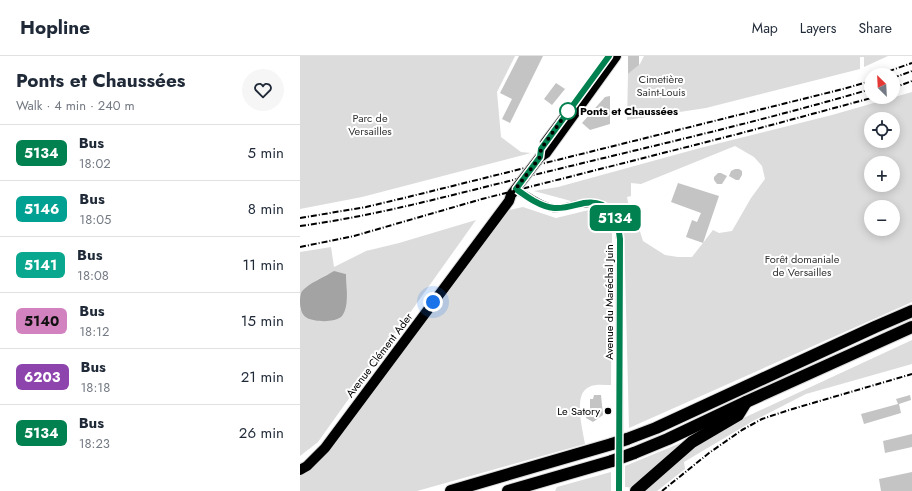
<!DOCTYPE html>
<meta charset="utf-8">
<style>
body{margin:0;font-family:Jost,sans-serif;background:#f6f6f7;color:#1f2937;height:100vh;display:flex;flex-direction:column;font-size:15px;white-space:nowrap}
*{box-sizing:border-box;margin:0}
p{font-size:13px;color:#747a83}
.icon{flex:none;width:22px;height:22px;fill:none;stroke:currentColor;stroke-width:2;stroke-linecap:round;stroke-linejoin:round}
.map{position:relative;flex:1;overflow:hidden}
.side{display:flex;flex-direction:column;background:#fff;width:300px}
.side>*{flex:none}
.badge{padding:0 8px;border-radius:6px;font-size:14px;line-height:26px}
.needle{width:26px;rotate:336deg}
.buttons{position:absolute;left:564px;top:12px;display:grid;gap:8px}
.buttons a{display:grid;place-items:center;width:36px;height:36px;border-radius:50%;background:#fff;box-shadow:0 2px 10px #0003;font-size:20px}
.you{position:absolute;width:20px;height:20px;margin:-10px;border:3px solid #fff;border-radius:50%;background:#1a73e8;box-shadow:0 0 0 6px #1a73e833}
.map>.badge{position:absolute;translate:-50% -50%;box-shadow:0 0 0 2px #fff}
.round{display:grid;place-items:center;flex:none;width:42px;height:42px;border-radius:21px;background:#f6f6f7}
.summary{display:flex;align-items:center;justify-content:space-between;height:68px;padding:0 16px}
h1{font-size:19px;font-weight:700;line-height:30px}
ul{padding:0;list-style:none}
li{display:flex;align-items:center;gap:12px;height:56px;padding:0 16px;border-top:1px solid #e0e1e3}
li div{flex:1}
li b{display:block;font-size:15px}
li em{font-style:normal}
li .badge{min-width:44px;font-weight:700;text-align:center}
header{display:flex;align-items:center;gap:24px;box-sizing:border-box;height:56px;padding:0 20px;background:#fff;border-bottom:1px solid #e0e1e3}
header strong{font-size:19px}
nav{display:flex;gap:22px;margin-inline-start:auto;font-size:14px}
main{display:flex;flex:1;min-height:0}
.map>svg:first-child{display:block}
.green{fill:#dcdcdc;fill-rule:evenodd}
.water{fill:#a3a3a3}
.building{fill:#c4c4c4}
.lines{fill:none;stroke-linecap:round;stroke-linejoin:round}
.primary-casing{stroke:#dbdbdb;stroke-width:12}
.highway-casing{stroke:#dbdbdb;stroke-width:14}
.secondary{stroke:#222;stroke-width:8}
.primary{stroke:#000;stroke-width:10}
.highway{stroke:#000;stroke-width:12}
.rail{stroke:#000;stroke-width:2;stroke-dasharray:6 2 1 2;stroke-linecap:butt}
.primary-bridge-casing{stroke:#dbdbdb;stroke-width:12;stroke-linecap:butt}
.highway-bridge-casing{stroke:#dbdbdb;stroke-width:14;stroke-linecap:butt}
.primary-bridge{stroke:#000;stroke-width:10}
.highway-bridge{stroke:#000;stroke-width:12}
.line-casing{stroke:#fff;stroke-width:9}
.line{stroke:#00814f;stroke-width:6}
.walk{stroke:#000;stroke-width:4;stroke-dasharray:0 7.2}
.stop-dot{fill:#fff;stroke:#00814f;stroke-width:2}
.poi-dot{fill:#000;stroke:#fff;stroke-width:1.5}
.labels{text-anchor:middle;stroke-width:4;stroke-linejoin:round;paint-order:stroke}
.park-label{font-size:11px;fill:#333;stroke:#fff}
.stop-label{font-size:11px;font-weight:bold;fill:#000;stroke:#fff;text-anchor:start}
.street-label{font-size:11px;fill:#000;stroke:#fff}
.poi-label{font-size:11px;fill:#000;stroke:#fff;text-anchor:end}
</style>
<header>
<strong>Hopline</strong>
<nav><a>Map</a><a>Layers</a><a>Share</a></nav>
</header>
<main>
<section class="side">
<div class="summary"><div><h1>Ponts et Chaussées</h1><p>Walk · 4 min · 240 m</p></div><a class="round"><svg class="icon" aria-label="heart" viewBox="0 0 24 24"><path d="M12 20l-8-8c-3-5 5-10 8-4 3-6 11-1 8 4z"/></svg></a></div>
<ul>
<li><span class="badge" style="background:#00814f;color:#fff">5134</span><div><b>Bus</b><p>18:02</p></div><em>5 min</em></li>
<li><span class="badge" style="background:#00a092;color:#fff">5146</span><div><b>Bus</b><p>18:05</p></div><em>8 min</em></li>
<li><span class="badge" style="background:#09a88e;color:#fff">5141</span><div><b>Bus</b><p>18:08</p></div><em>11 min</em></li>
<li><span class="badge" style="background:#d282be;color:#111">5140</span><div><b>Bus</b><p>18:12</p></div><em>15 min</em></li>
<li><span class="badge" style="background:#8e44ad;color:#fff">6203</span><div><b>Bus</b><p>18:18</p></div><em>21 min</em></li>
<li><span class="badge" style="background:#00814f;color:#fff">5134</span><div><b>Bus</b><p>18:23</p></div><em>26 min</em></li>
</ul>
</section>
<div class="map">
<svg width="612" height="435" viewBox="0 0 612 435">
<rect width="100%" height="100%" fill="#fff"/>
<g class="green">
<path d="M0 0H215L197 36 201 81 221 96 231 97 62 141 0 153Z"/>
<path d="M344 0H588L564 11V1H560V13L406 52 327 64 328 18 340 8Z"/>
<path d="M612 36V246L329 372 324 172 314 156 300 145H271L234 135 258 131 400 92 532 59ZM571 63H593V85H571ZM435 90 454 101 462 110 465 123 451 142 432 175 419 177 413 174 392 201H378L365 199 343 185 338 169 332 166 327 141 331 140V127L341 128ZM571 107H593V129H571ZM571 151H593V173H571Z"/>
<path d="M223 151 256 162 293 153 302 159 312 176 311 329C302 329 293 327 286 333 274 342 283 376 285 388L117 435H0V415L27 395 209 154Z"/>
<path d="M176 164 18 386 0 400V253L7 262C14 262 29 266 35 264 51 259 46 230 46 218 42 217 39 216 36 216 28 216 3 232 0 239V196L31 191 34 211 66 195 99 187Z"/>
<path d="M612 284V308L506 338 453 365 384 406 385 413 357 435H342L372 408 404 384 435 366Z"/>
<path d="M388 384 335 432 325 431V410Z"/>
<path d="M311 416V435H255L257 431Z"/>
</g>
<path class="water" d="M34 215 46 218C46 229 50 250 42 260 36 267 15 266 7 262 1 258 0 252 0 246 0 243 0 239 1 237 5 229 26 220 34 215Z"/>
<g class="building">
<path d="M219 0H243L210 67 202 63 212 43 200 37Z"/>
<path d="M328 0H339V9L328 18Z"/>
<path d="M256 27 265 33 252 49 244 43Z"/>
<path d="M310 40V68L290 74 282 67 305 41Z"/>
<path d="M435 113H439L442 115V119L439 124H436L429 120 431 115Z"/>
<path d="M418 117H421L427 120 422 128H417L414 124V121Z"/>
<path d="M378 127 419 140 403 187 386 181 392 164 397 166 401 157 371 146Z"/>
<path d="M294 339H301L303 359 293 366 286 362 287 353H290V343H293Z"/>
<path d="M610 339 611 344 599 348 601 357 564 368 561 358 598 348 596 343Z"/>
<path d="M612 378V391L585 397 583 385Z"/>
<path d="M612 416V435H581L579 423Z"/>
</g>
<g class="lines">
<g class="primary-casing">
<g id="primary">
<path d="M245 87 269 55"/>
<path d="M240 101 246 97 316 0"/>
<path d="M0 414 7 410 25 392 209 145 211 139"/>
</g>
</g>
<g class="highway-casing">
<g id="highway">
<path d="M327 383 356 372 575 271 612 255"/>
<path d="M334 397 368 383 446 346 612 271"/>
<path d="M151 435 312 388"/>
<path d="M208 435 312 405"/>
<path d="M336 435 392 386 438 359 446 346"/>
</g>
</g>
<path class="secondary" d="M221 137C232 142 240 149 252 152 259 153 267 151 274 149 305 143 316 152 320 183L319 435"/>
<use href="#primary" class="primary"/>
<use href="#highway" class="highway"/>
<g class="rail">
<path d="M578 19 612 7"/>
<path d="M593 22 612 15"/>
<path d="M593 32 612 25"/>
<path d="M0 162 66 151 108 141 543 33 571 25"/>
<path d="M0 170C82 159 162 136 242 117 352 90 463 65 571 33"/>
<path d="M0 191 54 180 182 143 438 78 575 41"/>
<path d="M362 435 409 397 442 374 462 363 489 354 612 318"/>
</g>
<g class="primary-bridge-casing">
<path id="primary-bridge" d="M211 139 240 101"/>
</g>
<g class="highway-bridge-casing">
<g id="highway-bridge">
<path d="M312 388 327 383"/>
<path d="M312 405 334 397"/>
</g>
</g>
<use href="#primary-bridge" class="primary-bridge"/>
<use href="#highway-bridge" class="highway-bridge"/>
</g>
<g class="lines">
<g class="line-casing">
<path id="line" d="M309 0 241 93 240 101 216 133C227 141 241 151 254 152 264 153 275 149 284 147 309 143 318 162 320 183L319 435"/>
</g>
<use href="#line" class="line"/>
<path class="walk" d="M133 246 210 145 211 139 240 101 241 93 268 55"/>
</g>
<circle class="stop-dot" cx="268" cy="55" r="8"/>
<circle class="poi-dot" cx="308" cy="355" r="4"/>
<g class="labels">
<g class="park-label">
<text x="361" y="27">Cimetière<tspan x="361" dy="13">Saint-Louis</tspan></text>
<text x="70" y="66">Parc de<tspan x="70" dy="13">Versailles</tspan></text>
<text x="502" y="207">Forêt domaniale<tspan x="502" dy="13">de Versailles</tspan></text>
</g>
<g class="stop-label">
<text x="280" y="59">Ponts et Chaussées</text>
</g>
<g class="street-label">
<text transform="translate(309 246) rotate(-90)" y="4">Avenue du Maréchal Juin</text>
<text transform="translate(79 299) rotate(-53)" y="4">Avenue Clément Ader</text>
</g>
<g class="poi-label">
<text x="300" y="359">Le Satory</text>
</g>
</g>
</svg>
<div class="buttons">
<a><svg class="needle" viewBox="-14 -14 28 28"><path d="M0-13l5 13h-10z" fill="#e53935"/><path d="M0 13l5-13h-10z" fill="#747a83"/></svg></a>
<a><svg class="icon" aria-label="locate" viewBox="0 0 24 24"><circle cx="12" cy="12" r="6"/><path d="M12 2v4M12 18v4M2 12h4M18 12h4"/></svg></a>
<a>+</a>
<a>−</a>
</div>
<div class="you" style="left:133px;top:246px"></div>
<b class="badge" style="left:315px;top:162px;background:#00814f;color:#fff">5134</b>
</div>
</main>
